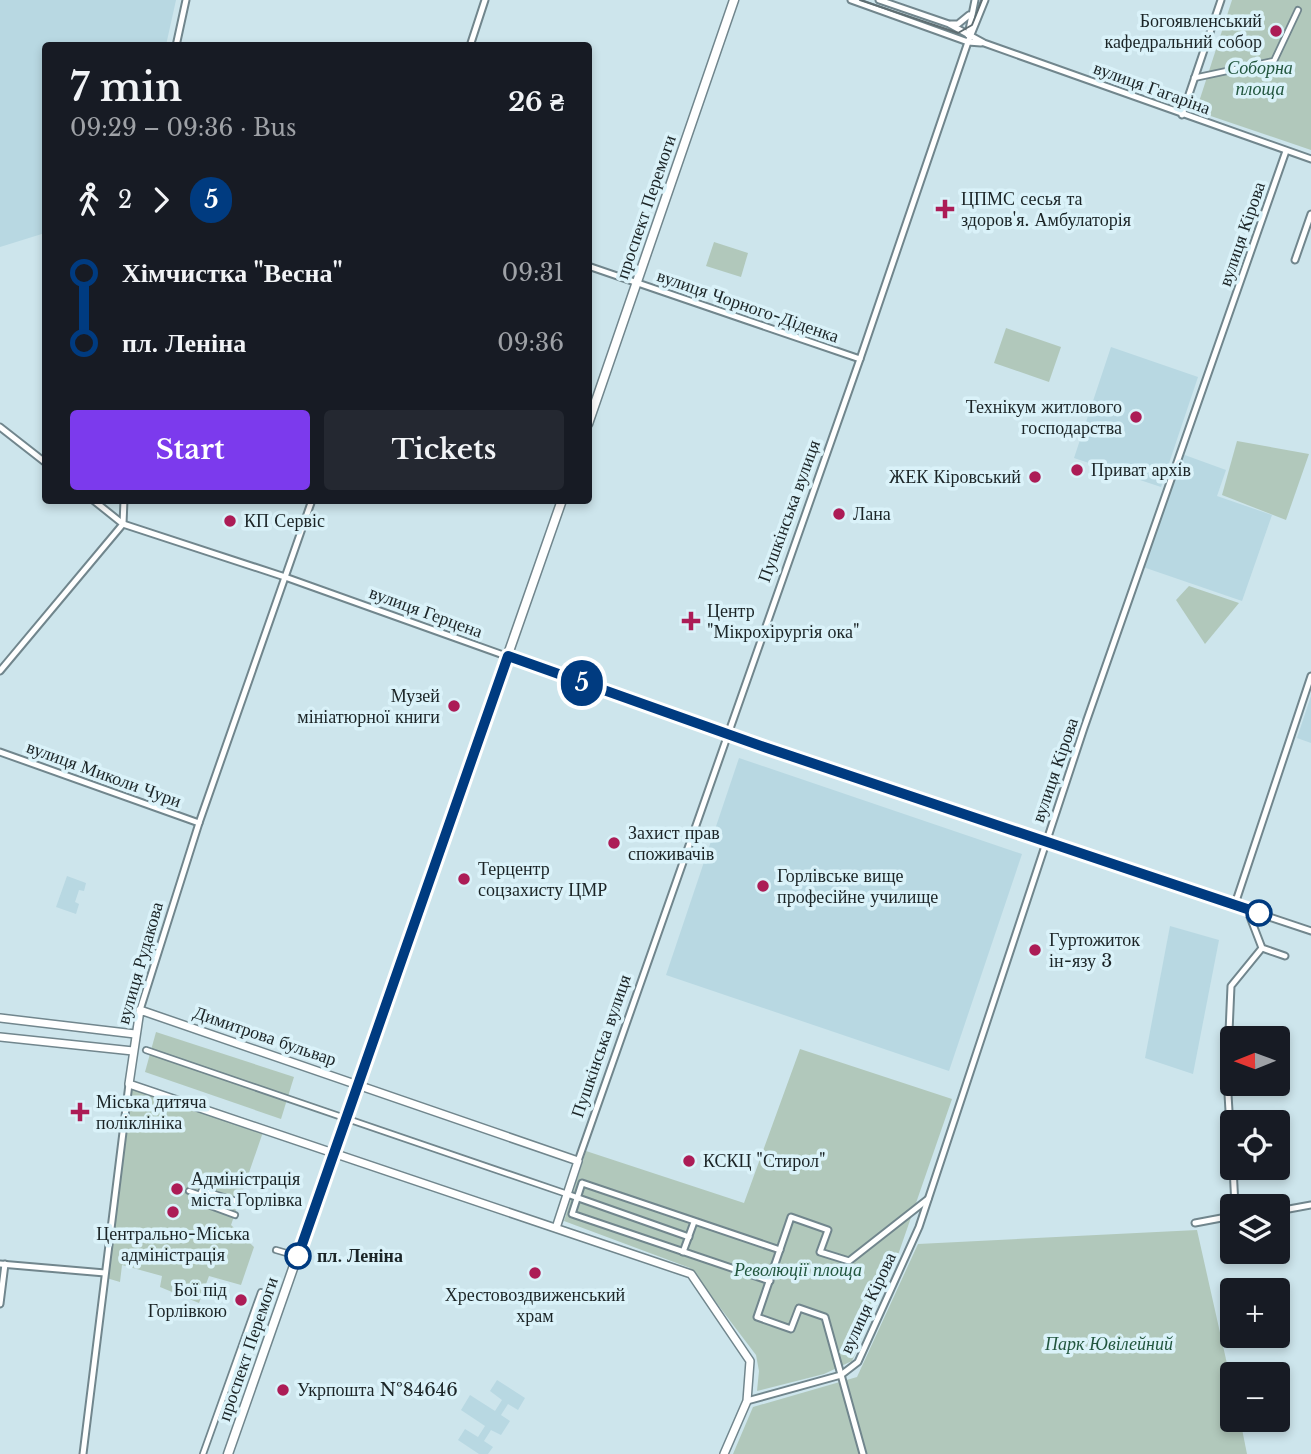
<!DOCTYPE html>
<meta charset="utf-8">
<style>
body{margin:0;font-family:"Libre Baskerville",serif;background:#242831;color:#f1f3f6;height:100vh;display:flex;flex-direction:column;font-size:26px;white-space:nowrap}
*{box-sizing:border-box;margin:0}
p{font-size:23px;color:#9ea1a6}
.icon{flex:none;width:38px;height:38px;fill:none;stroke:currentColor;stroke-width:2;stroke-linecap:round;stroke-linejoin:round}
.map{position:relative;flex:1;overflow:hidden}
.details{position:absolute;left:42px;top:42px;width:550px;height:462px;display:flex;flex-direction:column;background:#171b24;border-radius:7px;box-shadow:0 4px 10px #0003}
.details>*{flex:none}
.badge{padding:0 14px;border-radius:23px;font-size:24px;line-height:46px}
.needle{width:46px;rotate:269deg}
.tools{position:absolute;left:1220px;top:1026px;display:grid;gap:14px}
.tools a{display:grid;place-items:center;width:70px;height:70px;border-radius:7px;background:#171b24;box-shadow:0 4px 10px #0003;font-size:35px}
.map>.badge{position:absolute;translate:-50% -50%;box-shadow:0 0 0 4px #fff}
.legs{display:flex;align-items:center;gap:10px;height:77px;padding:0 28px;font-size:23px}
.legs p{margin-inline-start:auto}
.headline{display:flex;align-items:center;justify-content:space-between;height:119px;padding:0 28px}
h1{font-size:38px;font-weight:600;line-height:52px}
.cta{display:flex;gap:14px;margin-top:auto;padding:14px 28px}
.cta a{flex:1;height:80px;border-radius:7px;background:#7c3aed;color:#fff;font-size:28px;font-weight:600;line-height:80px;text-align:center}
.cta a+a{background:#242831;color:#f1f3f6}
ul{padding:0 28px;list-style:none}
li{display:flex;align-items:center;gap:24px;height:70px;font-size:26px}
li i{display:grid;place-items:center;width:10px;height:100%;margin:0 9px;background:currentColor}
li i::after{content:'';width:18px;height:18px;margin:-9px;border:5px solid;border-radius:50%;background:#171b24}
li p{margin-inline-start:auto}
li:first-child i{background:linear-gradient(#0000 50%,currentColor 0)}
li:last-child i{background:linear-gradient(currentColor 50%,#0000 0)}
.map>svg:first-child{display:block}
.built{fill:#b8d8e2}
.green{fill:#b1c8bb}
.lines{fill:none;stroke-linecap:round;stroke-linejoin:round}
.pedestrian-casing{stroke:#71868d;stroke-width:8}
.minor-casing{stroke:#71868d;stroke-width:9}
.tertiary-casing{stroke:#71868d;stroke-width:10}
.secondary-casing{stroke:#71868d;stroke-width:11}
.pedestrian{stroke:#fff;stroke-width:4.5}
.minor{stroke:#fff;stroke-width:5}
.tertiary{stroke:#fff;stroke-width:7}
.secondary{stroke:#fff;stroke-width:8}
.tram{stroke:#5f6e72;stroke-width:2}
.line-1-casing{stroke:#fff;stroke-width:16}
.line-1{stroke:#003b80;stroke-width:10}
.poi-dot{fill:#ac1c56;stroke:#daf2f9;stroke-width:2.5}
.stop-1-dot{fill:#fff;stroke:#003b80;stroke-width:3.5}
.labels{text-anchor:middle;stroke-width:7;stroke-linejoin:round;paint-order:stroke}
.poi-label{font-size:18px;fill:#1b2426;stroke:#daf2f9;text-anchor:start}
.park-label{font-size:18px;font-style:italic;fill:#22563e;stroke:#daf2f9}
.street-label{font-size:18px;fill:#1b2426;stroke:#daf2f9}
.stop-label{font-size:18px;font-weight:bold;fill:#1b2426;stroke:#daf2f9;text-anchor:start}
</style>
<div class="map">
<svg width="1311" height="1454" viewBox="0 0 1311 1454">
<rect width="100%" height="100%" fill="#cde5ec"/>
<g class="built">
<path d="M0 0H176L166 45 46 46 45 233 0 247Z"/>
<path d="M1111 347 1198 377 1161 487 1074 458Z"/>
<path d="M1182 454 1226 470 1217 496 1272 515 1242 601 1143 567Z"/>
<path d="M1311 696V743L1297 738Z"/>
<path d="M739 758 1022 854 949 1071 666 975Z"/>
<path d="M67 876 86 883 84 891 79 890 75 902 79 904 76 914 56 907Z"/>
<path d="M1170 926 1219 940 1193 1074 1145 1058Z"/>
<path d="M497 1380 525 1398 518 1410 508 1404 501 1415 510 1421 501 1435 491 1430 484 1441 493 1447 488 1454H479L458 1440 465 1429 478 1437 485 1426 461 1410 470 1395 495 1411 502 1400 490 1391Z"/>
</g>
<g class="green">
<path d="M1232 0H1311V150L1196 111Z"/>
<path d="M714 242 748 253 741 277 706 266Z"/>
<path d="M1006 328 1061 347 1049 382 994 363Z"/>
<path d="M1237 441 1309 454 1286 520 1222 495Z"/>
<path d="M1189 586 1239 603 1205 644 1176 600Z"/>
<path d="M156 1032 294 1077 281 1119 145 1072Z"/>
<path d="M800 1049 952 1099 898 1255 852 1361 824 1374 757 1391 759 1371 756 1355 690 1268 564 1221 586 1151 744 1203Z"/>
<path d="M127 1085 263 1132 231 1225 254 1247 241 1285 209 1276 199 1303 160 1287 162 1276 122 1265 120 1282 103 1277Z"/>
<path d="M1197 1230 1232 1386V1419H1240L1247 1454H733L753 1407 857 1377 918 1244Z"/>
</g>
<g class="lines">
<g class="pedestrian-casing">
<g id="pedestrian">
<path d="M1194 78 1274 61 1298 10"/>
<path d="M146 1050 567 1194"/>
<path d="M189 1191 200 1195"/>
<path d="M235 1215 197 1201 202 1190 239 1202"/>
<path d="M276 1250 297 1256"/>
<path d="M203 1454 261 1292"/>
</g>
</g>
<g class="minor-casing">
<g id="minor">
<path d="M851 0 968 42 981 43"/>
<path d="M879 0 949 24 984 43 1311 159"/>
<path d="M951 24H958L969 15"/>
<path d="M968 35 975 0"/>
<path d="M176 46 186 0"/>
<path d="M470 46 485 0"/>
<path d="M1182 115 1221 0"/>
<path d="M1295 260 1311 214"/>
<path d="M588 266 860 359"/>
<path d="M0 427 46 463"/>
<path d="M93 500 123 524 285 577 727 735 1311 931"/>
<path d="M0 671 123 524 124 500"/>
<path d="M0 752 199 823"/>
<path d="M1235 904 1311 676"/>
<path d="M1247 909 1262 948 1285 956"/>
<path d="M140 1010 199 823 312 500"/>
<path d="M1232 1160 1227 1078 1231 986 1262 948"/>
<path d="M578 1161 860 359 968 42 985 0"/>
<path d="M1233 1167 1235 1206"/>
<path d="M567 1194 689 1237"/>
<path d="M1278 1211 1311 1205"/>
<path d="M1195 1223 1232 1216"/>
<path d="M683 1252 694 1222"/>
<path d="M0 1264 105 1273"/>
<path d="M770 1281 572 1214 582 1183 780 1250"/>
<path d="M0 1304 5 1264"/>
<path d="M747 1401 841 1375 858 1362 919 1227 1084 728 1286 151"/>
<path d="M83 1454 129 1084"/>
<path d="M863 1454 825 1317 799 1308 791 1329 757 1317 791 1217 828 1230 820 1252 849 1261 928 1199"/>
</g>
</g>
<g class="tertiary-casing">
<g id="tertiary">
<path d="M0 1018 135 1034"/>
<path d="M0 1037 133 1051"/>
<path d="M556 1228 578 1161 140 1010 129 1084 691 1274 750 1361 747 1401 724 1454"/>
</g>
</g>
<g class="secondary-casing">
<g id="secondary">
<path d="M588 424 734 0"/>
<path d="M228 1454 562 500"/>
</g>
</g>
<use href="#pedestrian" class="pedestrian"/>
<use href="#minor" class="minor"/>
<use href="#tertiary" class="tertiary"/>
<use href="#secondary" class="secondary"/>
<path class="tram" d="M860 0 958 33 972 25 982 0"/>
</g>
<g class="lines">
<g class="line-1-casing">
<path id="line-1" d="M298 1256 508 656 767 748 1259 913"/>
</g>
<use href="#line-1" class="line-1"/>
</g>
<g class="poi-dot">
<circle cx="1276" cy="31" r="7"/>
<path d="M941.5 198.5h7v7h7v7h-7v7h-7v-7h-7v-7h7z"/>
<circle cx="1136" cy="417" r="7"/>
<circle cx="1077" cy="470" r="7"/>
<circle cx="1035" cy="477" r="7"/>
<circle cx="839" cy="514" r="7"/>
<circle cx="230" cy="521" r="7"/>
<path d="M687.5 610.5h7v7h7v7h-7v7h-7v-7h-7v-7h7z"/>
<circle cx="454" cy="706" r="7"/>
<circle cx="614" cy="843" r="7"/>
<circle cx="464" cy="879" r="7"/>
<circle cx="763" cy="886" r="7"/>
<circle cx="1035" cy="950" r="7"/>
<path d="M76.5 1101.5h7v7h7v7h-7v7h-7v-7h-7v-7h7z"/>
<circle cx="689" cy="1161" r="7"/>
<circle cx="177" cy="1189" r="7"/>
<circle cx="173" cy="1212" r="7"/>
<circle cx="535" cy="1273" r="7"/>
<circle cx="241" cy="1300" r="7"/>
<circle cx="283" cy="1390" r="7"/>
</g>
<g class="stop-1-dot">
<circle cx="1259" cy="913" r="12"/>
<circle cx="298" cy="1256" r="12"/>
</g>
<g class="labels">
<g class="poi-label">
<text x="1262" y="27" text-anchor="end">Богоявленський<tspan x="1262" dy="21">кафедральний собор</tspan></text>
<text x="961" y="205">ЦПМС сесья та<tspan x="961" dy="21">здоров'я. Амбулаторія</tspan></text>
<text x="1122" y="413" text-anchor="end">Технікум житлового<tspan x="1122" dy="21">господарства</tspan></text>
<text x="1091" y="476">Приват архів</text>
<text x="1021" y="483" text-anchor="end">ЖЕК Кіровський</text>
<text x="853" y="520">Лана</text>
<text x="244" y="527">КП Сервіс</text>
<text x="707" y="617">Центр<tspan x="707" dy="21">"Мікрохірургія ока"</tspan></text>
<text x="440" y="702" text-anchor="end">Музей<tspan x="440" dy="21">мініатюрної книги</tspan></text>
<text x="628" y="839">Захист прав<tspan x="628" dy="21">споживачів</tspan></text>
<text x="478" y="875">Терцентр<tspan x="478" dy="21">соцзахисту ЦМР</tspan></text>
<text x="777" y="882">Горлівське вище<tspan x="777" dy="21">професійне училище</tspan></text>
<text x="1049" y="946">Гуртожиток<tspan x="1049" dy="21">ін-язу 3</tspan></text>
<text x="96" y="1108">Міська дитяча<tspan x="96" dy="21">поліклініка</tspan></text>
<text x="703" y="1167">КСКЦ "Стирол"</text>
<text x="191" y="1185">Адміністрація<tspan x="191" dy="21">міста Горлівка</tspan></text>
<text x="173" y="1240" text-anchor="middle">Центрально-Міська<tspan x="173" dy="21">адміністрація</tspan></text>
<text x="227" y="1296" text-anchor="end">Бої під<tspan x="227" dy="21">Горлівкою</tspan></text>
<text x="535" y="1301" text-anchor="middle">Хрестовоздвиженський<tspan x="535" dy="21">храм</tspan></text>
<text x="297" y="1396">Укрпошта №84646</text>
</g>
<g class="park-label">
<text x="1260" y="74">Соборна<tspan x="1260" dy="21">площа</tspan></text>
<text x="798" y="1276">Революції площа</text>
<text x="1109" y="1350">Парк Ювілейний</text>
</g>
<g class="street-label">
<text transform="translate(1152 88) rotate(20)" y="6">вулиця Гагаріна</text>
<text transform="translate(646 207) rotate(-71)" y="6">проспект Перемоги</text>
<text transform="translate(1242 234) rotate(-71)" y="6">вулиця Кірова</text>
<text transform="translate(748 306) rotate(19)" y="6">вулиця Чорного-Діденка</text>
<text transform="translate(789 511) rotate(-70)" y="6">Пушкінська вулиця</text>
<text transform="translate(426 612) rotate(20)" y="6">вулиця Герцена</text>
<text transform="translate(1055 770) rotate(-71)" y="6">вулиця Кірова</text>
<text transform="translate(104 774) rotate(20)" y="6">вулиця Миколи Чури</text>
<text transform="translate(140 963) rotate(-74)" y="6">вулиця Рудакова</text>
<text transform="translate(265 1036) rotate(19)" y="6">Димитрова бульвар</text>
<text transform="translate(601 1046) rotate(-71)" y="6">Пушкінська вулиця</text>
<text transform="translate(868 1303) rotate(-65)" y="6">вулиця Кірова</text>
<text transform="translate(248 1349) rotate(-71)" y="6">проспект Перемоги</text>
</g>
<g class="stop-label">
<text x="317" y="1262">пл. Леніна</text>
</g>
</g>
</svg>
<div class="tools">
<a><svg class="needle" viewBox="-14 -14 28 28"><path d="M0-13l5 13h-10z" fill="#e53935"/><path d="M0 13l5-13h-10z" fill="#9ea1a6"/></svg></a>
<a><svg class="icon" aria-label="locate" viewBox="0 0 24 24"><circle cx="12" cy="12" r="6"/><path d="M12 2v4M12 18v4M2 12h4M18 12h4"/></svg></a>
<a><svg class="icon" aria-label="layers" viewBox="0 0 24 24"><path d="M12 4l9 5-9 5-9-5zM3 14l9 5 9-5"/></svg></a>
<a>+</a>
<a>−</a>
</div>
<b class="badge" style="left:582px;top:683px;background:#003b80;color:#fff">5</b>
<section class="details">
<div class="headline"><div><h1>7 min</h1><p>09:29 – 09:36 · Bus</p></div><b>26 ₴</b></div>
<div class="legs"><svg class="icon" aria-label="walk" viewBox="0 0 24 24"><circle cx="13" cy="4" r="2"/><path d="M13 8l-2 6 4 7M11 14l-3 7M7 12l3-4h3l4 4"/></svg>2<svg class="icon" aria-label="forward" viewBox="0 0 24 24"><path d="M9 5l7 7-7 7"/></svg><b class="badge" style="background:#003b80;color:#fff">5</b></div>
<ul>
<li><i style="color:#003b80"></i><b>Хімчистка &quot;Весна&quot;</b><p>09:31</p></li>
<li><i style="color:#003b80"></i><b>пл. Леніна</b><p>09:36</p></li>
</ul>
<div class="cta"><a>Start</a><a>Tickets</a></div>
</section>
</div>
